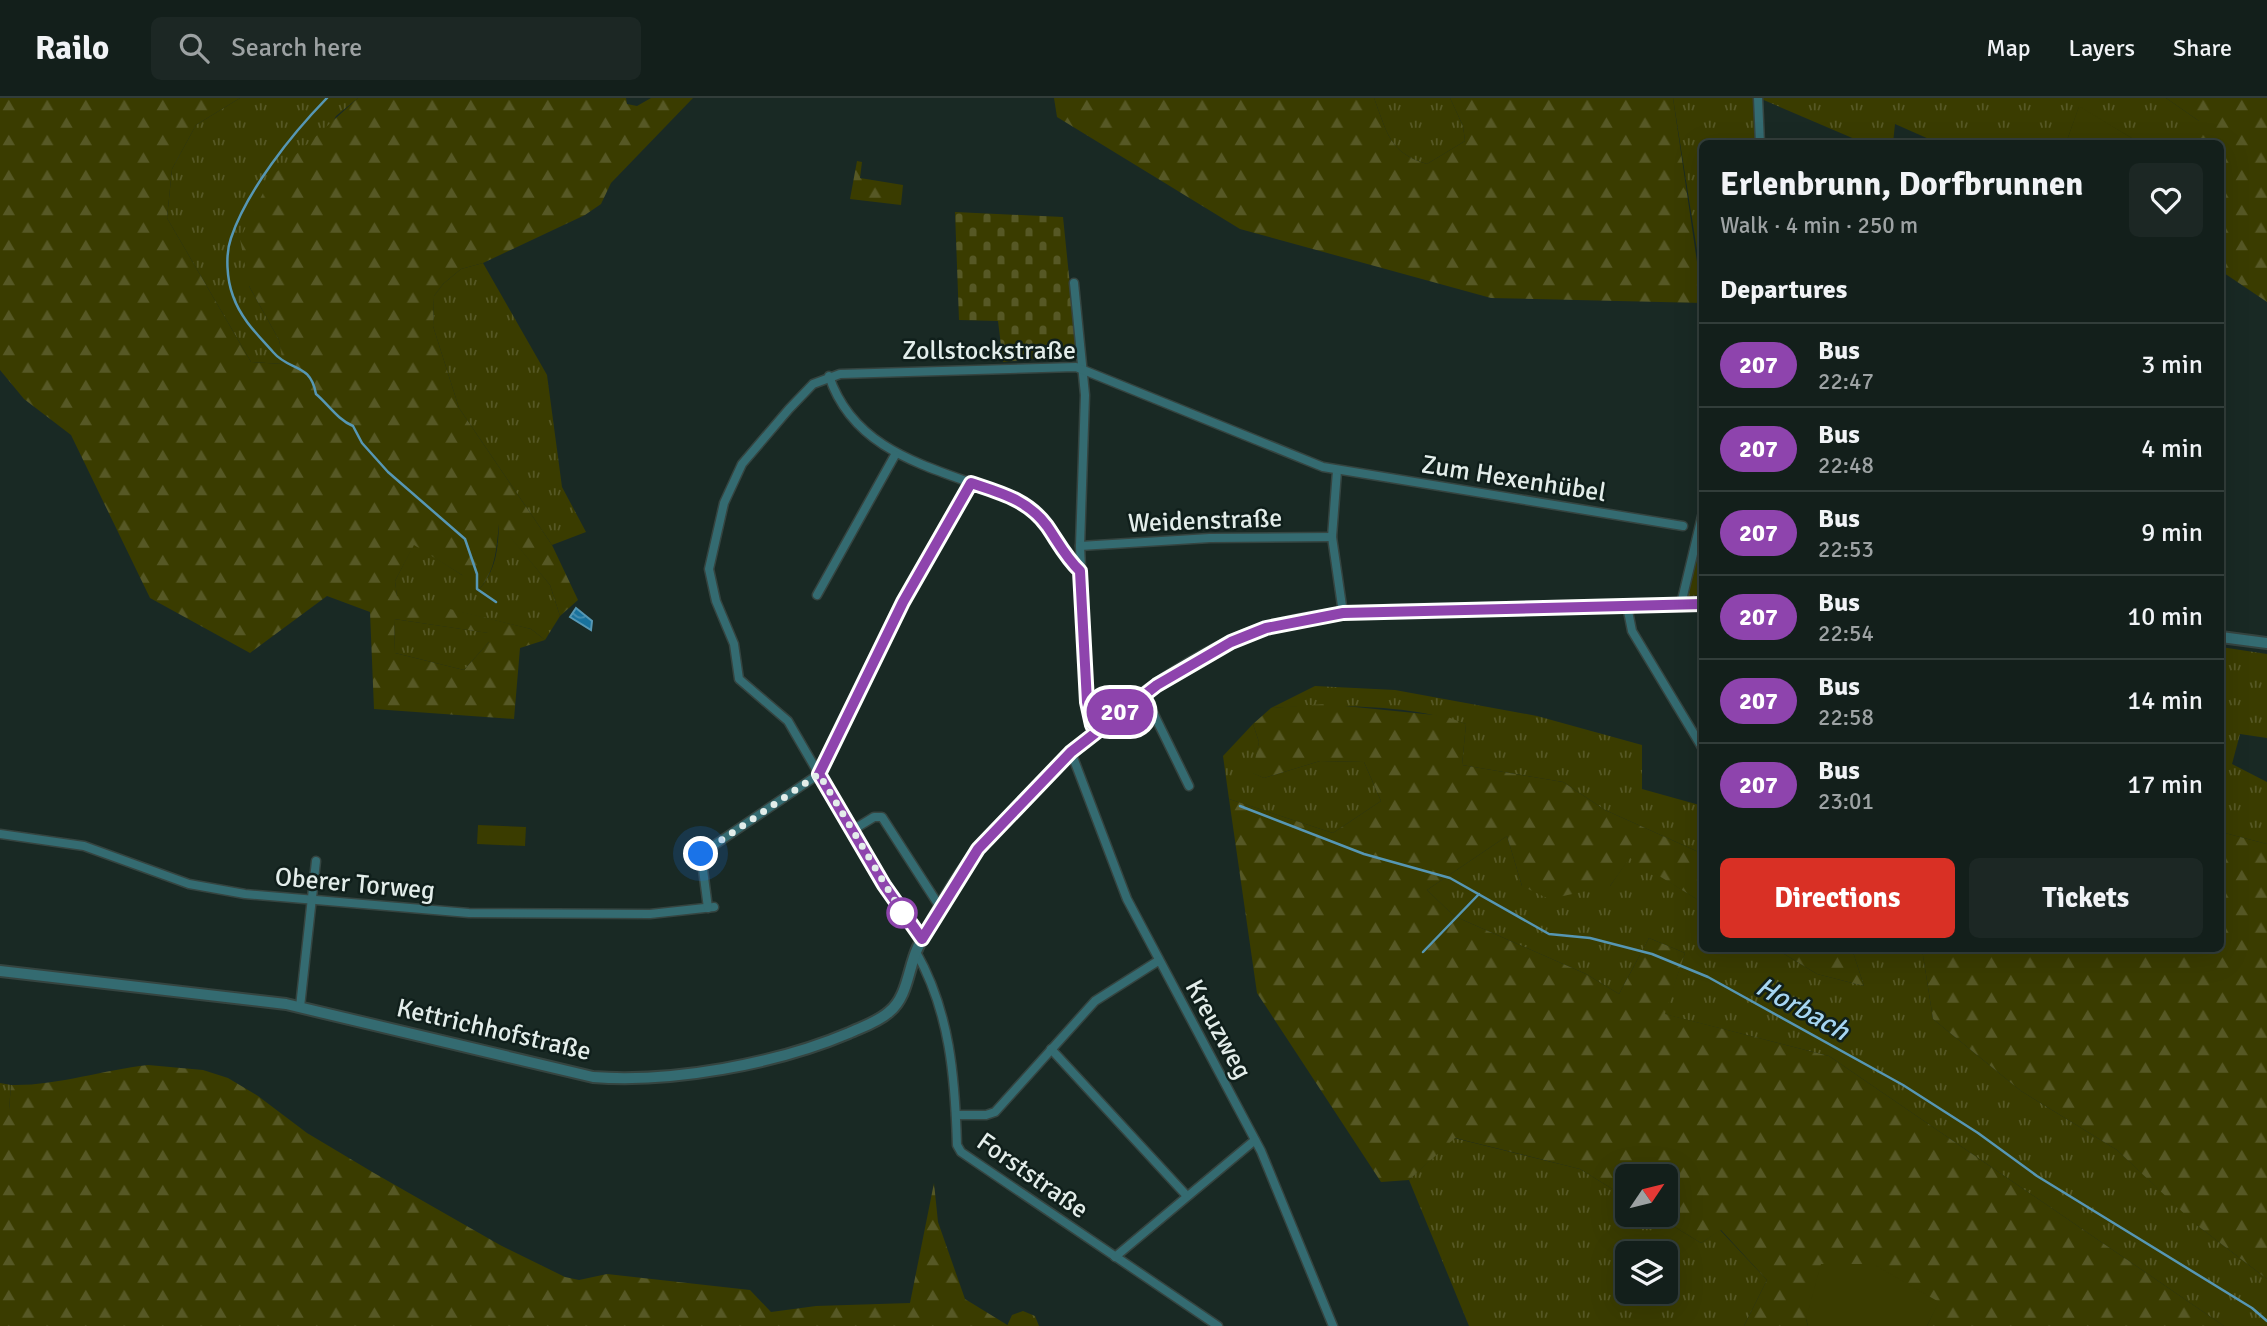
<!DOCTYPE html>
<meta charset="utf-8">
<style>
body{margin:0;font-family:Signika,sans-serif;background:#1c2724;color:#f1f3f6;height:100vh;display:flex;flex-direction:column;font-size:26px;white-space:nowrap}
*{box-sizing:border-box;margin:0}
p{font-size:23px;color:#9da2a3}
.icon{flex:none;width:38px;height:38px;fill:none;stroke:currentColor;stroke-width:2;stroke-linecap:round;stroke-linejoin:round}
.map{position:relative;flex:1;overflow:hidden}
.drawer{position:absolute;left:1699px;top:42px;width:525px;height:812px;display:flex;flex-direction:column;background:#131f1b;border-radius:10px;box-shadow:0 7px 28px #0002,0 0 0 2px #323d3a}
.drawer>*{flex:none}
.badge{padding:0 14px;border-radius:23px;font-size:24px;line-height:46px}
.needle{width:46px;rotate:55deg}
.tools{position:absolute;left:1615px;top:1066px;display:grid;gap:14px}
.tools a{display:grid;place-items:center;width:63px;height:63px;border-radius:10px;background:#131f1b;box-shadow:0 7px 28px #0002,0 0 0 2px #323d3a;font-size:35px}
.you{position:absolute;width:35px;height:35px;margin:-18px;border:5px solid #fff;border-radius:50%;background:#1a73e8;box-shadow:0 0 0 10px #1a73e833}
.map>.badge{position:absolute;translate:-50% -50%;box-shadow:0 0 0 4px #fff}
h2{padding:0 21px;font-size:26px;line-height:63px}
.round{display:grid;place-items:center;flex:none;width:74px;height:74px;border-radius:10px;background:#1c2724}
.overview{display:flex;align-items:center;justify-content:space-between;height:119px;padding:0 21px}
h1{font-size:33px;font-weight:700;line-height:52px}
.cta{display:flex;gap:14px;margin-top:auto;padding:14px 21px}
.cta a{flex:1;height:80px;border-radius:10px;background:#d93025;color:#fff;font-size:28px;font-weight:700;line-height:80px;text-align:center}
.cta a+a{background:#1c2724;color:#f1f3f6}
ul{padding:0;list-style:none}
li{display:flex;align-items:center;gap:21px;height:84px;padding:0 21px;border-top:2px solid #323d3a}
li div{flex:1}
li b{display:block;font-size:26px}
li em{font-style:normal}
li .badge{min-width:77px;font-weight:700;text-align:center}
header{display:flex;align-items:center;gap:42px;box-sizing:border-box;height:98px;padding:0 35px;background:#131f1b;border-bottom:2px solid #323d3a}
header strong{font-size:33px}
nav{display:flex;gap:38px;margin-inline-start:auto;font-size:24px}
.search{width:490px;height:63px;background:#1c2724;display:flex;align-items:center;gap:18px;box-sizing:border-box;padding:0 24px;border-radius:10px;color:#9da2a3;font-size:26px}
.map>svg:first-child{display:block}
.grass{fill:url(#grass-tufts);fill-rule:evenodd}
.forest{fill:url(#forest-firs);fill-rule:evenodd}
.cemetery{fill:url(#cemetery-stones)}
.green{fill:#3a3c00}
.water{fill:url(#water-waves);stroke:#5697b4;stroke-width:2}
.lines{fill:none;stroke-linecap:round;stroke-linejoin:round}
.stream{stroke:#5697b4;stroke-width:2.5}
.minor-casing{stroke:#354440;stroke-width:11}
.tertiary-casing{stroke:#354440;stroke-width:14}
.minor{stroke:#346b71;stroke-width:8}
.tertiary{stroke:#346b71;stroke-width:10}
.line-casing{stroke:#fff;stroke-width:16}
.line{stroke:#8e44ad;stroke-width:10}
.walk{stroke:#e3edea;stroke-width:7;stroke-dasharray:0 12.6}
.stop-dot{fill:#fff;stroke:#8e44ad;stroke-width:3.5}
.labels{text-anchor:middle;stroke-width:5;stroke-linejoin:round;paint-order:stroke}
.street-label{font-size:26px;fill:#e3edea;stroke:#101f1b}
.water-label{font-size:28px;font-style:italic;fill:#a6d5f2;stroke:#101f1b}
</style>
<header>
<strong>Railo</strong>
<div class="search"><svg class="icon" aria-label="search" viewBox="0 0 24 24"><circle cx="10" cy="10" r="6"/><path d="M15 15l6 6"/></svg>Search here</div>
<nav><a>Map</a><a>Layers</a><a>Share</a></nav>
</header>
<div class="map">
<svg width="2267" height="1228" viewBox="0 0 2267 1228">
<defs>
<pattern id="grass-tufts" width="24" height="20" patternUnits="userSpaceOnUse" patternTransform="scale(1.75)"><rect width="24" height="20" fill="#3a3c00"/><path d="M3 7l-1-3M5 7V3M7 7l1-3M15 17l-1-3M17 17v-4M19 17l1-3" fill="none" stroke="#565825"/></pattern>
<pattern id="forest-firs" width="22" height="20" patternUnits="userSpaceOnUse" patternTransform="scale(1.75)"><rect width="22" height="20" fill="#3a3c00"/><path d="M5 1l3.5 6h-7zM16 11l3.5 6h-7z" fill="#565825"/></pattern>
<pattern id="cemetery-stones" width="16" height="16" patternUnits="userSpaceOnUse" patternTransform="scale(1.75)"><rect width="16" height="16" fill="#3a3c00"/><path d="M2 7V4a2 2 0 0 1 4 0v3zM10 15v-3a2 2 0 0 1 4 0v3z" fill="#565825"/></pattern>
<pattern id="water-waves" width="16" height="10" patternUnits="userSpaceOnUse" patternTransform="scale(1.75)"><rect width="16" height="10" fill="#19729d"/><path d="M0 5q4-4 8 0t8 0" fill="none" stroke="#458daf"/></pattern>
</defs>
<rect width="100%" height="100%" fill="#192924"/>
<g class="grass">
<path d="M240 0H358L336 18 249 188 279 242 284 266 251 264 167 120 172 71 196 27Z"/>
<path d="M1374 0H1450L1463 28 1465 43 1427 66C1389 55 1387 34 1374 0Z"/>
<path d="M1673 0H2166L2199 23V45H2140L2079 9 2066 45H1938L1895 26 1893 45H1864L1759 0 1760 45 1703 46V190Z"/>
<path d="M483 165 547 277 562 389 586 434 552 447 459 310 433 228 434 198 443 186 461 171Z"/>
<path d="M499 425 550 487 560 518 545 542 531 531 397 499 395 483 414 446 462 477 477 494C496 473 498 453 499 425Z"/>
<path d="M1703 426V497L1688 498Z"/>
<path d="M394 521 489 535V544L464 572 395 555Z"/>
<path d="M2221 549 2267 556V640L2240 636 2232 666 2267 684V746L2221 734Z"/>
<path d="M1315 588 1395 592 1537 618 1642 647V691L1703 708V756L1605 712 1563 684 1462 667 1466 626C1411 606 1329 606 1271 610Z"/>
<path d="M1253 626 1259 644 1253 675 1264 680 1320 663 1364 664 1381 703 1333 735 1229 701 1223 658Z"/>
<path d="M1507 738 1522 788H1610L1630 759 1703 805V850L1776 851 1817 876 1864 888 1852 851H1922L1933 921 2021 993 2117 1052 2198 1128 2267 1181V1228H2224L1829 958 1664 916 1685 855 1649 840 1619 896 1586 876 1454 818 1427 792Z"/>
<path d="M0 985 11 987 9 1012H0Z"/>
<path d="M1454 1040 1580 1071 1627 1100 1628 1116 1655 1117 1701 1145 1720 1132 1767 1182 1744 1228H1469L1409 1082ZM1628 1155H1666V1194H1628Z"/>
<path d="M1023 1213 1035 1218 1039 1228H1007L1012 1217Z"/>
</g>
<g class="forest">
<path d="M0 0H240L196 27 172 71 167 120 251 264 283 266 279 242 249 188 240 141 271 79 358 0H626L627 6 637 8 651 0H693L611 85 601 106 585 117 483 165 461 171 443 186 434 198 433 228 459 310 552 447 578 502 560 518 550 487 499 426C496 453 496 473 477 494L465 488 462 477 414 447 395 483 397 498 531 531 545 542 520 550 514 621 374 611 370 514 327 498 250 555 150 500 71 337 24 301 0 272ZM394 521 488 535 489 544 464 572 395 555Z"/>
<path d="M1054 0H1374C1387 34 1389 55 1427 66L1465 43 1463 28 1450 0H1673L1703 205 1491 200 1240 131 1057 19Z"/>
<path d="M2166 0H2267V204L2221 173V46L2199 45V23Z"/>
<path d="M857 63 862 64 860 80 903 87 901 107 850 101Z"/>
<path d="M1325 606 1445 618 1466 626 1462 667 1563 684 1605 712 1703 756V805L1630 760 1610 788 1549 801 1522 788 1507 738 1427 792 1454 818 1586 876 1619 896 1649 840 1685 855 1665 916 1829 958 2224 1228H1927L1938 1204 1806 1221 1808 1228H1744L1767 1182 1721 1132 1701 1145 1655 1117 1666 1116V1078H1628L1627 1100 1580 1071 1455 1040 1409 1082 1381 1084 1257 895 1229 701 1333 735 1381 703 1364 664 1320 663 1264 680 1252 675 1259 644 1253 626 1271 610Z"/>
<path d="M2221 734 2267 746V1181L2194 1125 2117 1052 2021 993 1933 921 1922 851 2221 850Z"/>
<path d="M1776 851H1852L1864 888 1817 876Z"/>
<path d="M148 967 203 972 228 980 258 998 307 1035 374 1075 500 1147 565 1179 579 1182 607 1176 750 1192 771 1214 816 1208 910 1205 934 1085 938 1124 965 1201 1009 1228H0V1012H9L11 987C57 988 102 972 148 967Z"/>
</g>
<path class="cemetery" d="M955 114 1063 119 1077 256 1003 264 998 223 959 222Z"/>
<g class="green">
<path d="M2079 8 2140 45H2066Z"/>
<path d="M478 727 526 729 525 748 477 746Z"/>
<path d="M1821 1166H1873L1939 1204 1927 1228H1808L1806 1221Z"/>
</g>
<path class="water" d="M576 510 592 523 591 532 570 519Z"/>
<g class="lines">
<g class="stream">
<path d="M327 0C292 36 247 92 231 140 225 157 227 182 233 198 241 221 258 237 273 254 290 274 310 264 316 296 328 306 338 322 353 328L362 345 388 374 465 441 477 476V491L496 504"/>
<path d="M1240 708 1364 756 1450 780 1549 836 1590 840 1652 856 1708 879 1903 987 1978 1035 2037 1078 2252 1210 2267 1223"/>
<path d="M1423 854 1479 796"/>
</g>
<g class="minor-casing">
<g id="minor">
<path d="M1758 0 1760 46"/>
<path d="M1074 185 1085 297 1080 448 1087 604 1089 619 1096 633"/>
<path d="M829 278C852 347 916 365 977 387 993 392 1013 396 1027 407 1050 424 1059 454 1080 473"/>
<path d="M1337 373 1332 439 1343 515"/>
<path d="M1080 448 1210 440 1332 439"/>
<path d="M817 497 895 357"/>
<path d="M1681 506 1703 414"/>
<path d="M1627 508 1632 533 1703 651"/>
<path d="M1144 596 1189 688"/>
<path d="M1071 654 1127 801 1261 1053 1333 1228"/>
<path d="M851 733 874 719H882L940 809"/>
<path d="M0 736 84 748 189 786 245 796 469 815 650 816 714 809"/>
<path d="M708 810 701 756 819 676 903 504 971 385"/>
<path d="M922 841 874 771 788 623 739 581 734 546 716 503 709 471 724 405 742 366 789 311 813 286 840 276 1076 269 1323 369 1683 428"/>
<path d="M916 854C950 914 955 979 957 1047L961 1054 1218 1228"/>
<path d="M300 909 316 763"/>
<path d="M1051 951 1187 1098"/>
<path d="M956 1017H986L995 1014 1095 903 1158 863"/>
<path d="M1115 1159 1255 1042"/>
</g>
</g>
<g class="tertiary-casing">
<g id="tertiary">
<path d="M2221 539 2267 545"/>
<path d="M0 873 286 906 593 979C672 985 776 966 849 935 862 929 878 924 889 914 908 899 908 870 918 849 928 828 941 807 953 787 973 755 998 729 1024 702 1084 639 1151 581 1230 544 1306 508 1393 513 1474 511 1550 509 1627 508 1703 506"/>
</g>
</g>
<use href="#minor" class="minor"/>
<use href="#tertiary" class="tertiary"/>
</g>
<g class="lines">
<g class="line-casing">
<path id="line" d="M1092 627 1087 604 1080 473C1066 460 1058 444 1047 428 1028 402 1001 395 971 385L903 504 819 676 884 787 922 841 978 751 1071 654 1157 587 1231 544 1266 530 1343 515 1703 506"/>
</g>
<use href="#line" class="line"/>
<path class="walk" d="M701 756 819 676 904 818 902 815"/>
</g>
<circle class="stop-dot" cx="902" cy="815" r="14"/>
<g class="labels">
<g class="street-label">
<text x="989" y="261">Zollstockstraße</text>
<text transform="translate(1514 380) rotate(9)" y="9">Zum Hexenhübel</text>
<text transform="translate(1205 422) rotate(-2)" y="9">Weidenstraße</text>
<text transform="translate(355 785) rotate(5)" y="9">Oberer Torweg</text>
<text transform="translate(494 931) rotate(13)" y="9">Kettrichhofstraße</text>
<text transform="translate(1219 931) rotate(61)" y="9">Kreuzweg</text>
<text transform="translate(1033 1077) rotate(35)" y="9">Forststraße</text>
</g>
<g class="water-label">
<text transform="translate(1803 910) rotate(29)" y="10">Horbach</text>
</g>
</g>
</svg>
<div class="tools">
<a><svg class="needle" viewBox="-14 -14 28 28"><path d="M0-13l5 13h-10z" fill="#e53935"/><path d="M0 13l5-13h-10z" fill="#9da2a3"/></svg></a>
<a><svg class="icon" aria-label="layers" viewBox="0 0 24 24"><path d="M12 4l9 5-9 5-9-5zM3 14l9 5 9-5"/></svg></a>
</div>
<div class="you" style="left:701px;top:756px"></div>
<b class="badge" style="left:1120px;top:614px;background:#8e44ad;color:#fff">207</b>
<section class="drawer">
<div class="overview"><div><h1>Erlenbrunn, Dorfbrunnen</h1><p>Walk · 4 min · 250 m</p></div><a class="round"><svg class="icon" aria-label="heart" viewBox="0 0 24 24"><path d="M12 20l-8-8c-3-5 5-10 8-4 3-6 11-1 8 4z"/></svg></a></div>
<h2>Departures</h2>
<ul>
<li><span class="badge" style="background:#8e44ad;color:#fff">207</span><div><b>Bus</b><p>22:47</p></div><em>3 min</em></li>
<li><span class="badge" style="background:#8e44ad;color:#fff">207</span><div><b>Bus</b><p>22:48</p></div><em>4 min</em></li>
<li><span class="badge" style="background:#8e44ad;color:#fff">207</span><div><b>Bus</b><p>22:53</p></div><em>9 min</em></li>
<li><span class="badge" style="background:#8e44ad;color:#fff">207</span><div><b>Bus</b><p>22:54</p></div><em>10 min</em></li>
<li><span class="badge" style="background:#8e44ad;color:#fff">207</span><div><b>Bus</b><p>22:58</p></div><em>14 min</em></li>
<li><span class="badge" style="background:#8e44ad;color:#fff">207</span><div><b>Bus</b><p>23:01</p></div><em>17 min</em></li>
</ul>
<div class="cta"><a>Directions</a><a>Tickets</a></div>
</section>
</div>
